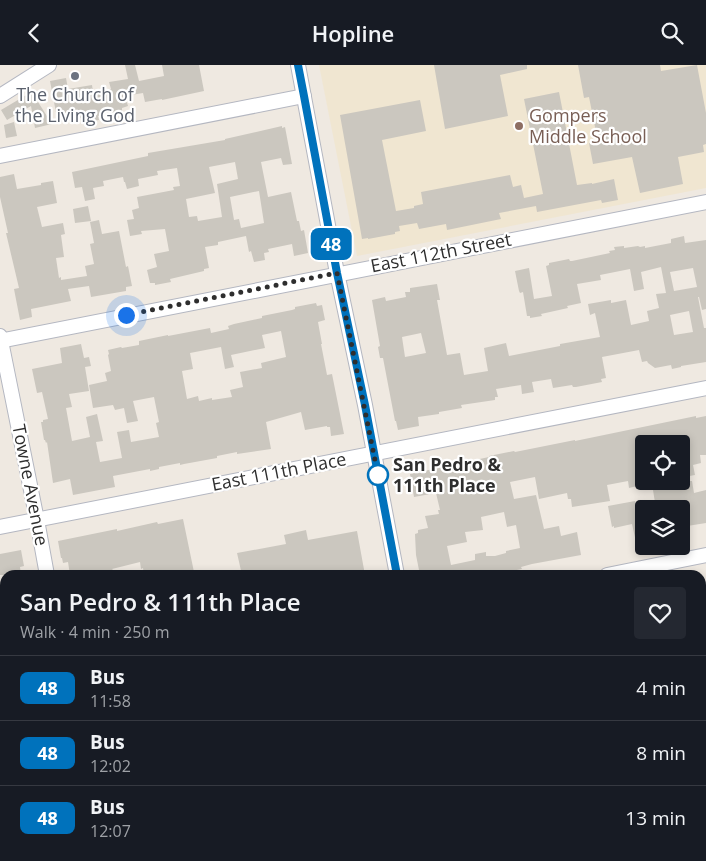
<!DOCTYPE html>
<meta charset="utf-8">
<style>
body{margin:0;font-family:"Open Sans",sans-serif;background:#242831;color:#f1f3f6;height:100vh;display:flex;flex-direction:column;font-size:19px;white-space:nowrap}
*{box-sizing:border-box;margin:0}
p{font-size:16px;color:#9ea1a6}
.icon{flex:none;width:28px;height:28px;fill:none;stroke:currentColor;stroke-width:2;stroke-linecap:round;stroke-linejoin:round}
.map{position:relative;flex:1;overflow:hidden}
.side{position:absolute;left:0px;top:505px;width:706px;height:291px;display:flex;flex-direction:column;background:#171b24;border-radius:15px 15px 0 0;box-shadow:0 2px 8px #0003}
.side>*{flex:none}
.badge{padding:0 10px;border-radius:8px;font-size:18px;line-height:32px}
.tools{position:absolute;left:635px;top:370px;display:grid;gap:10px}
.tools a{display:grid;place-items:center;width:55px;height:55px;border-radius:5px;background:#171b24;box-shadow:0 2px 8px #0003;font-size:25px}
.you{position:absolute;width:25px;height:25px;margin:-12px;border:4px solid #fff;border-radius:50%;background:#1a73e8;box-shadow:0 0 0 8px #1a73e833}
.map>.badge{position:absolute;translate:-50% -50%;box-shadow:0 0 0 2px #fff}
.round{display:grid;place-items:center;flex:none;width:52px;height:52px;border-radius:5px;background:#242831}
.overview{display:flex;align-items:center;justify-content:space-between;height:85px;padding:0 20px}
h1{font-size:24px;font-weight:600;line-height:38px}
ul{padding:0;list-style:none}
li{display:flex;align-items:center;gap:15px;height:65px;padding:0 20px;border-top:1px solid #363941}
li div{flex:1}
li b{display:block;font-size:19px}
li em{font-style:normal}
li .badge{min-width:55px;font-weight:700;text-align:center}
header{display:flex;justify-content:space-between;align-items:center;height:65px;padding:0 20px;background:#171b24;font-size:22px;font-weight:600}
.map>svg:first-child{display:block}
.education{fill:#f0e6d1}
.building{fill:#cbc7bf;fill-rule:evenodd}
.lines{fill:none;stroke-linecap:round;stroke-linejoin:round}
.minor-casing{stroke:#b4b7c1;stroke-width:16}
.minor{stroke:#fff;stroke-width:14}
.line-casing{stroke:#fff;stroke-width:11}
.line{stroke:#0072bc;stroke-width:8}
.walk{stroke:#2e2e2e;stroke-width:5;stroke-dasharray:0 9}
.worship-dot{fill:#6b7280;stroke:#fff;stroke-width:2}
.education-dot{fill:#8d6e63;stroke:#fff;stroke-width:2}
.stop-dot{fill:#fff;stroke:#0072bc;stroke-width:2.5}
.labels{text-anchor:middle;stroke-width:4.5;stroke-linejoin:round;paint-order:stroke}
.worship-label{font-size:18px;fill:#5b616d;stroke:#fff}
.education-label{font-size:18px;fill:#785e54;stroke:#fff;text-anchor:start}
.street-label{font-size:18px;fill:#2e2e2e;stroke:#fff}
.stop-label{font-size:18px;font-weight:bold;fill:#2e2e2e;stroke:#fff;text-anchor:start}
</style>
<header><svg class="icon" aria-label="back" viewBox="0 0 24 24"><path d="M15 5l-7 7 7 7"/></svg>Hopline<svg class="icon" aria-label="search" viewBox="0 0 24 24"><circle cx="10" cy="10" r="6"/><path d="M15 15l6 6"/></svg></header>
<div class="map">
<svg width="706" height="796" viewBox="0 0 706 796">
<rect width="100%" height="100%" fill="#efe9e1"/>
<g class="education">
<path d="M319 0H706V123L357 191Z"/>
<path d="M5 644V791H433L434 796H0V645Z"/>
</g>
<g class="building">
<path d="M125 0H135L139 16 164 11 162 0H199L204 26 162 35V34L145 37 143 28 125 31 128 41 122 43V46L101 50V51H98L99 55 82 58 81 53 58 58 50 16 66 13 68 24 92 20 93 27 111 24 109 17 128 14Z"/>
<path d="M434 0H527V4L500 10 508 51 445 64Z"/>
<path d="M578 0H660L661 6 697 0 706 48V79L703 80 704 87 678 92 683 119 640 128 632 92 593 99 589 78 598 77 589 32 584 33Z"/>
<path d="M29 23 38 37 52 59 35 63 31 41 7 55 1 45 28 29 27 24Z"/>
<path d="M559 27 577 120 592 118V119L614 114 618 135 602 138 601 135 537 147 536 141 499 148 501 154 447 165 446 159 419 164 417 158 399 161 400 166 395 167V169L368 174V173L362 174 340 50 420 35 426 66 382 75 396 146 414 143V141L423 139 421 127 510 110 513 122 521 120 524 133 543 129 524 34Z"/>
<path d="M14 57 17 71 6 73 4 60Z"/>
<path d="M282 61V63L285 62 292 99 283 100 281 93 261 97 268 132 291 127 297 156H299L301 166 304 165 308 188 294 191 292 179 268 184 269 187 264 188 265 195 254 197 251 186 249 187 246 171 218 177V180L205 182 209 203 204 204V206L170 214 171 217 155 220V218H150L147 205 157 202 154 189 169 186 165 164 141 166 142 169 130 171 127 155 134 154 132 145 139 143 137 132 174 125 173 122 180 121 177 103 157 106 158 110 138 114 139 121 127 124 125 117H124L123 112 103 116 104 121 93 123 95 134 85 136 82 122 75 123 72 107 148 91V88L225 75V74ZM235 97 238 114 217 119 222 152 198 156 197 151 189 152 186 134 215 128 209 102ZM259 126 264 158 241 163 239 154 234 155 230 132Z"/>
<path d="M14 109 17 124 41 120V118L53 116 57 138 37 142 42 162 63 158 65 169 61 170 64 192 56 193 59 213 61 212V215L87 211 85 201 94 199 90 179 94 178 90 157 99 155 102 169 119 166 126 202 128 201 132 221 126 222V226L91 232 89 221 68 224 71 236 31 244 32 252 20 255 14 224 19 223 6 168H8L0 132V112Z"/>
<path d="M88 141 91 156 75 158 73 144Z"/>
<path d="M684 171 685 178 706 175V244L702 245 699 232H698L704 263H706V297L681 301V302L672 304 671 300 655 303 648 298 647 296 642 297 639 285 602 292 606 313 601 314 602 317 576 322H573L572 320 553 323 551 314 532 317 534 327 522 329 521 320 496 324 498 332H495V335L461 340 462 343 439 347V349L418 352 419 361 398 365 396 356H395L383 293H380L378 282 380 281 372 235 385 232 386 236 406 232 405 227H410V223L437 219 440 235H437L447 290 460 288 464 310 488 306 484 283 506 278 509 291 560 281V279L600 272 595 248 590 250 588 239 611 235V238L626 235 631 260 649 256 647 246 659 243 656 229 666 228 661 202 641 207 644 224 634 226 630 204 600 210 601 215 577 219 581 238 567 241 568 243 541 249 542 251 530 253V251H527L523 227 520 228 519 226 515 206 529 203 534 234 552 231 546 201 549 200V198L569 194 570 196H572L610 188 609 186 615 185 614 182 624 181V183L638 181 640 182 645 181V183L671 178V174ZM693 203 697 222 674 226 670 207ZM689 246 693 267 674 270 670 250ZM421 268 426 288 405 292 402 272Z"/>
<path d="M316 238 317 241 322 240 325 255 318 257 322 279H321L327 310 332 309 344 369 331 371 330 362H327V361L305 365 301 347 266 357 271 384 237 389V387L217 391V393L184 399 180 400V398L159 402V404L150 406V404L113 411 115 422 73 430 70 414 53 418 47 377 46 378 45 375H44L41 357H43V355L48 354 42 327 37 328 32 304 62 298 60 283 81 279 84 293 89 292 91 301 85 302 89 326 69 329 72 342 66 343 72 376 90 372 86 352 97 349 103 376 96 377 100 397 122 393 117 367 129 365 131 377 159 372 156 358 159 357 154 332 133 336 138 356 127 358 124 343 115 345 113 340 93 343 89 320 107 316 105 308 111 306 108 290 109 289 108 285 121 282 122 283 139 280V276L168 270V271L210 263 211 268 229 264 228 261 234 259 262 253V251L292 245 295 244V242ZM281 266 286 292 261 298 262 303 240 307 243 322 230 325 232 332 212 335V333L199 336 198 331 187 334 182 306 193 304 190 288 221 282 225 304 234 302 231 290 265 283 262 270Z"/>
<path d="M696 351V353L706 351V390H700L701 398 693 400 695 410 684 412 681 398V379H661L660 377 644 379V380H642L644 389 641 390V420L629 423 628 416 607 420 610 436 572 442 571 434H568L567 428 539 434 535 412 510 417 514 434 536 430 544 464 559 461 561 471 577 467 581 490 532 499 521 502 522 504 491 510H420L416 490 415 469 418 468V465L428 463 425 451 439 449 438 445H440L436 428 414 432 410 409 489 392V391L514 386 515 387 575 375V376ZM504 447 507 462 516 460 520 483 506 486V488L495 491H486V487L475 489V495L451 500 447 481 467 477 465 467 483 465 481 452Z"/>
<path d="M670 416H692L694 428 706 425V458L681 462V444H656L653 425 671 422Z"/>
<path d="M635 436 638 452 644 451V476L636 477 632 459 614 463V461L612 462 608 441Z"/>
<path d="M183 454 194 507 175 510H144L143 503 141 504 140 497 112 504 113 505 89 510H70L68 497 63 498 62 493H61L58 476 117 464V466L157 457 158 459Z"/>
<path d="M306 465 308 475 357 466 365 510H242L237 488 286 479 284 470Z"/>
<path d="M21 485 24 501 20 502 21 510H0V489Z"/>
</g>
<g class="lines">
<g class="minor-casing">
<g id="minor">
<path d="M298 0 337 208 365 340 397 510"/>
<path d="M0 31 49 0"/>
<path d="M0 91 304 31"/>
<path d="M0 271 37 455 47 510"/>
<path d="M0 276 706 137"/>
<path d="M0 462 706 323"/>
<path d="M607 510 706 490"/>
<path d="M0 631 5 630"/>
<path d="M701 659 706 658"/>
<path d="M452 791 453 796"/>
</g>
</g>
<use href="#minor" class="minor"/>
</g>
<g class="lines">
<g class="line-casing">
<path id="line" d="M298 0 304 31 337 208 365 340 397 510"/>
</g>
<use href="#line" class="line"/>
<path class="walk" d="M126 250 337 208 378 410"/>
</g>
<circle class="worship-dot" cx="75" cy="11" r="5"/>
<circle class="education-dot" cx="519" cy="61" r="5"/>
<circle class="stop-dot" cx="378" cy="410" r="10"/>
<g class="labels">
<g class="worship-label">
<text x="75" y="36">The Church of<tspan x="75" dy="21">the Living God</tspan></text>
</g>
<g class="education-label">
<text x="529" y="57">Gompers<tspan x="529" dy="21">Middle School</tspan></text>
</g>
<g class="street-label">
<text transform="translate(441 188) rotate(-11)" y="6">East 112th Street</text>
<text transform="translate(279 407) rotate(-11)" y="6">East 111th Place</text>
<text transform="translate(30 420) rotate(79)" y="6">Towne Avenue</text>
</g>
<g class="stop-label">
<text x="393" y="406">San Pedro &amp;<tspan x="393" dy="21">111th Place</tspan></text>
</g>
</g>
</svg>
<div class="tools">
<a><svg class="icon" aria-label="locate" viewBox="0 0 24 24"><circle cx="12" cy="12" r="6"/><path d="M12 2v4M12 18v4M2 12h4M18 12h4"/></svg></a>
<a><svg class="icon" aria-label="layers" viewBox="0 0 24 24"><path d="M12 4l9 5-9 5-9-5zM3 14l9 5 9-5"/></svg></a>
</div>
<div class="you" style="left:126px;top:250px"></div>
<b class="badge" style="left:331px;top:179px;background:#0072bc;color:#fff">48</b>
<section class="side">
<div class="overview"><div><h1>San Pedro &amp; 111th Place</h1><p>Walk · 4 min · 250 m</p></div><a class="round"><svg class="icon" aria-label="heart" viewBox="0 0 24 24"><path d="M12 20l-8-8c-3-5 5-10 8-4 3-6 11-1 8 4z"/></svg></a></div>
<ul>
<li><span class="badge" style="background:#0072bc;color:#fff">48</span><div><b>Bus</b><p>11:58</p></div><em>4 min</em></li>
<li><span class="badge" style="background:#0072bc;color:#fff">48</span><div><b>Bus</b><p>12:02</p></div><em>8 min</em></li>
<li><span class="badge" style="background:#0072bc;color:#fff">48</span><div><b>Bus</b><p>12:07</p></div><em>13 min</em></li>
</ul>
</section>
</div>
